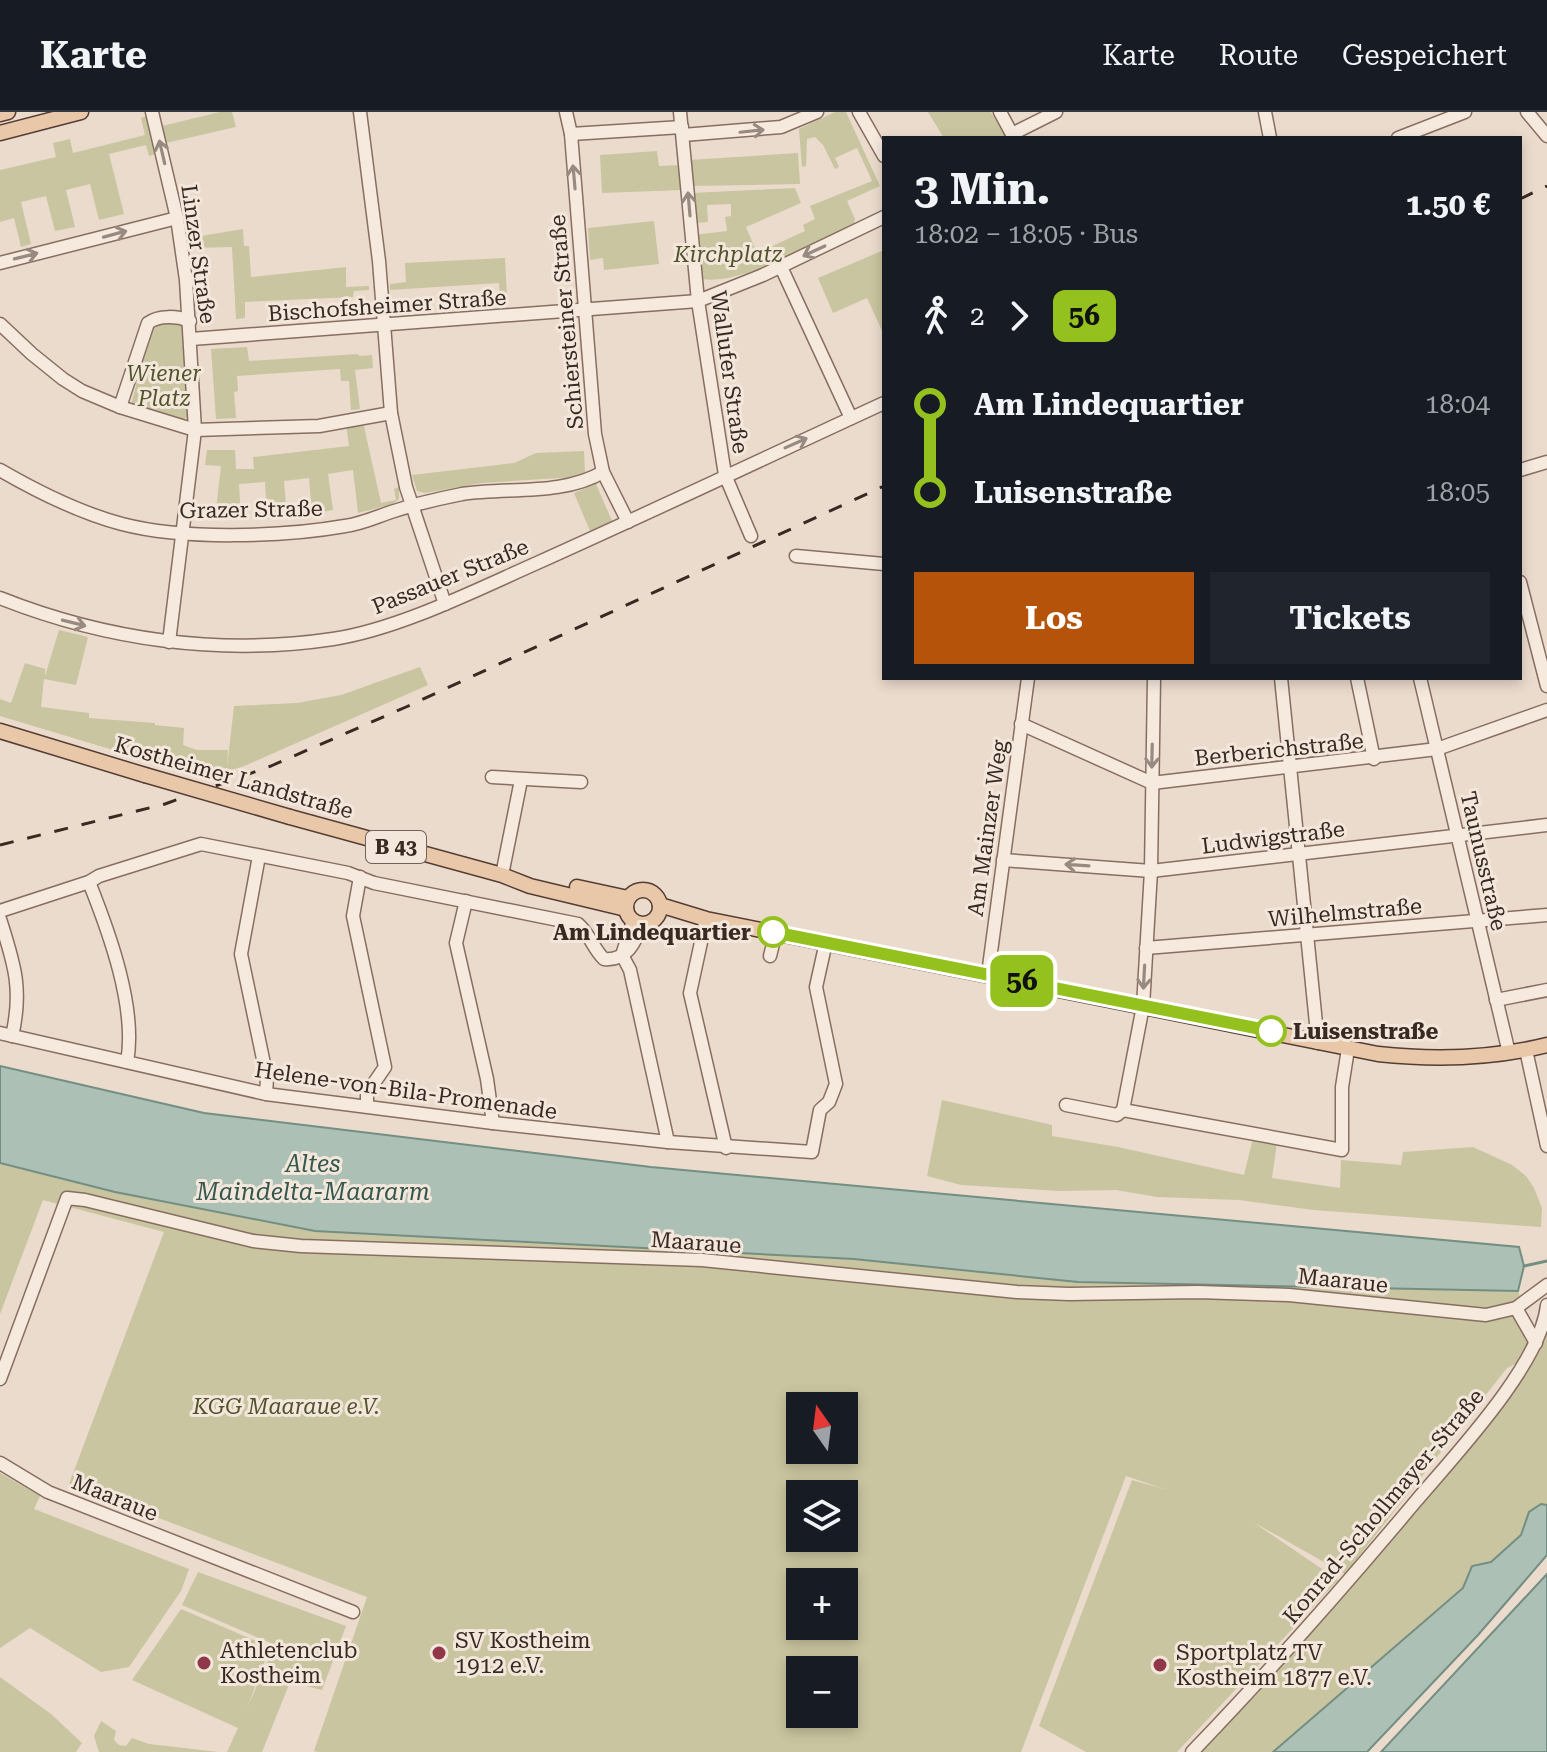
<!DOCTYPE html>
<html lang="de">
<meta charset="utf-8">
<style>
body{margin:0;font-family:"Roboto Serif",serif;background:#20242c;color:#f1f3f6;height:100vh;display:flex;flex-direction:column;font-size:30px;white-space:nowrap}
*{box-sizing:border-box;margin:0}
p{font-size:26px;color:#9ea1a6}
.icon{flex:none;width:44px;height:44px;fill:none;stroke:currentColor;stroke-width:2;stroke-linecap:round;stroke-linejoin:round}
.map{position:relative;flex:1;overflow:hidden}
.panel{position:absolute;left:882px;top:24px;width:640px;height:544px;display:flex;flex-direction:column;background:#171b24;border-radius:0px;box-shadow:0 4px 12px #0003}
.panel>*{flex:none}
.badge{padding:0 16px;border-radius:12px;font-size:28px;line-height:52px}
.needle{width:52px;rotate:346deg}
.buttons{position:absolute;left:786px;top:1280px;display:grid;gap:16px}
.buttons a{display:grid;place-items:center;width:72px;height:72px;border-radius:0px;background:#171b24;box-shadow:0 4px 12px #0003;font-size:40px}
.map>.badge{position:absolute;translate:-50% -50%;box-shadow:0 0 0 4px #fff}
.legs{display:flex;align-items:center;gap:12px;height:88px;padding:0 32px;font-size:26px}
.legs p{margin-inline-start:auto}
.head{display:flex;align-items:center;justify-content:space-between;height:136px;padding:0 32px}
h1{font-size:44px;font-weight:700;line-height:60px}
.button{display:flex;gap:16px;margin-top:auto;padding:16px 32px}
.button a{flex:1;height:92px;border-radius:0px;background:#b45309;color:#fff;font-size:32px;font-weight:700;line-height:92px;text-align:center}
.button a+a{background:#20242c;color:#f1f3f6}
ul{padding:0 32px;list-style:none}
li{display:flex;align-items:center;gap:28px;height:88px;font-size:30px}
li i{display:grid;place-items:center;width:12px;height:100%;margin:0 10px;background:currentColor}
li i::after{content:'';width:20px;height:20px;margin:-10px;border:6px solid;border-radius:50%;background:#171b24}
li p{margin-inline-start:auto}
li:first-child i{background:linear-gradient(#0000 50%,currentColor 0)}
li:last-child i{background:linear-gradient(currentColor 50%,#0000 0)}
header{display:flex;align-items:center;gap:48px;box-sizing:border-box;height:112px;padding:0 40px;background:#171b24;border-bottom:2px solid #363941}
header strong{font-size:38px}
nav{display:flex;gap:44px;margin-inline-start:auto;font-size:28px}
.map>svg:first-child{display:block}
.green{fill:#c9c5a0;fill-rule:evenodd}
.water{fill:#acc0b6;stroke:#738e82;stroke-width:2}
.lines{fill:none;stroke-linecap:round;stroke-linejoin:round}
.stream{stroke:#738e82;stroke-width:3}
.minor-casing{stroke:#876e61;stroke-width:15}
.major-casing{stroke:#553d35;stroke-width:17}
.minor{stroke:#f6eadf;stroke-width:12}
.major{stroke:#e9c8a9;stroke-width:14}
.rail{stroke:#392923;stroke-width:3;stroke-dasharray:14 14;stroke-linecap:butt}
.major-bridge-casing{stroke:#553d35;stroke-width:17;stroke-linecap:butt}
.major-bridge{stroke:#e9c8a9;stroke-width:14}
.oneway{stroke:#988a81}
.line-1-casing{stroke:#fff;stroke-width:18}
.line-1{stroke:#94c11e;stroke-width:12}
.stop-1-dot{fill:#fff;stroke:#94c11e;stroke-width:4}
.poi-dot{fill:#90374a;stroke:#f3e7db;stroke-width:3}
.labels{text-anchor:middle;stroke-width:6;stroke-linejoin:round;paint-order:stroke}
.shield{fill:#f3e7db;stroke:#71625a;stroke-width:2}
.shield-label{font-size:20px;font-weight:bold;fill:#392923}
.street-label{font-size:22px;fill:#392923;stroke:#f3e7db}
.park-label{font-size:22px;font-style:italic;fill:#51532c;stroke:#f3e7db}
.stop-label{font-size:22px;font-weight:bold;fill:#392923;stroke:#f3e7db;text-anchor:end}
.poi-label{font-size:22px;fill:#392923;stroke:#f3e7db;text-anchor:start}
.water-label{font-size:24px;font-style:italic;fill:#34574e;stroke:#f3e7db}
</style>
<header>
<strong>Karte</strong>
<nav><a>Karte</a><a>Route</a><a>Gespeichert</a></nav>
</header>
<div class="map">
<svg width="1547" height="1640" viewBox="0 0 1547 1640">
<rect width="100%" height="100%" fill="#ebdbcc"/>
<g class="green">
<path d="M220 0H232L236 15 166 31 162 14Z"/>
<path d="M835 0H846L880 74 847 89 855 107 853 114C818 130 735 177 699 166L694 123 727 119 725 105 731 104V92L707 93 708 110 697 111 692 81 795 76 801 91 746 115 757 141 805 119 803 113 815 107 810 94 872 69 857 36 835 46 839 55 835 57 823 33 815 25 807 27 806 54 802 55 799 17Z"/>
<path d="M928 0H991L1005 24 1000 26H944Z"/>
<path d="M147 4 156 42 149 44 146 33 109 42 124 102 99 108 90 72 66 78 75 115 55 119 46 84 21 90 31 132 21 135 14 106 0 110V58L56 45 53 31 70 27 73 41 145 23 141 6Z"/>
<path d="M657 39 659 54 680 53 683 78 602 81 600 43Z"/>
<path d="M798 41 800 72 691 74 689 48Z"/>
<path d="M654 109 659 152 604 158 603 146 590 148 588 116Z"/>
<path d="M243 117 244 134H249L251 165 346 155V175L369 174V178L354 179 353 185 245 190V206L236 207 232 135 191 136 189 126Z"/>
<path d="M884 138V223L867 186 833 201 818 166Z"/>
<path d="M505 146 507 187H500L499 171 390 178V172L406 170 405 151Z"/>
<path d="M179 209 185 214 192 304 181 308 130 297 152 210Z"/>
<path d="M247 235 249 249 358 242 359 244 372 243 373 256 355 258 360 297 351 298 349 269H341L340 257 237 264 238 279 234 280 236 306 216 307 211 237Z"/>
<path d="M363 310 381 391 396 388 394 377 399 375V387L393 392 358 401 353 358 328 362 333 398 312 402 309 366 284 369 287 404 267 407 265 370 239 372 241 407 215 406 221 354 205 353 207 338H235L236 357H254L253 345 349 334 346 312Z"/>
<path d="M584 339 585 360 576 365 482 371 425 381 417 379 412 363 514 351 536 341Z"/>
<path d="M596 372 612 409 590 419 574 381Z"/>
<path d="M59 518 88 525 76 573 44 567 41 595 89 601V606L155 611V613L184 616 183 633 197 638H228L227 656 234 594 297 591 341 583 420 555 428 573 242 655 226 659 225 665 213 668 0 604V587L11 591 25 551 45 557V564Z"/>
<path d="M942 988 1052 1013V1024L1118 1035 1244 1063 1253 1026 1277 1030 1272 1066 1340 1076 1341 1048 1401 1053 1403 1040 1473 1035 1512 1053 1526 1064 1534 1076 1542 1096 1541 1115 1314 1098 1239 1088 1157 1085 1116 1078 1060 1079 961 1073 927 1064Z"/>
<path d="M0 1051 115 1080 315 1119 854 1147 1078 1170 1518 1179 1536 1230 1547 1202V1442L1521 1423 1400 1533 1273 1640H1192L1440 1361 1526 1247 1507 1256 1345 1462 1253 1410 1338 1468 1177 1640H1086L1039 1614 1132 1368 1164 1377 1126 1364 1021 1640H317L314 1639 367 1485 69 1372 164 1120 43 1088 0 1202ZM800 1294H844V1338H800ZM800 1382H844V1426H800ZM800 1470H844V1514H800ZM800 1558H844V1602H800Z"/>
<path d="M0 1361 40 1384 34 1397 189 1457 181 1479 129 1555 101 1560 30 1516 0 1536Z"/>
<path d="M198 1460 346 1514 322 1578 290 1570 262 1640H227L238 1616 132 1568 181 1497 270 1535 247 1596 275 1533 182 1493Z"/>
<path d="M0 1565 51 1602 82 1631 76 1640H0Z"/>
<path d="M101 1609 116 1619 114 1628 119 1633 126 1634 132 1626 149 1632 219 1640H99L94 1624Z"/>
</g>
<g class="water">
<path d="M0 954 204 1001 651 1055 1519 1135 1524 1154 1518 1179 1078 1170 854 1147 315 1119 115 1080 0 1051Z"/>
<path d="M1541 1392 1547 1393V1443L1478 1523 1367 1640H1273L1463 1476 1472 1454 1491 1450 1521 1423 1529 1400Z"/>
<path d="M1547 1462V1640H1381Z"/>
</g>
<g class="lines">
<path class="stream" d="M1524 1154 1547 1149"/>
<g class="minor-casing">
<g id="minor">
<path d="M152 0 177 106 186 168 195 318 169 530"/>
<path d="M360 0 379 149 391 301 406 375 445 492"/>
<path d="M566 0 571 22 595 322 603 360 628 410"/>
<path d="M680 0 698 189 725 363 751 424"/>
<path d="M859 0 884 44"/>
<path d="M1000 0 1014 26"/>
<path d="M1265 0 1270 26"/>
<path d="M1527 0 1547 24"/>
<path d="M571 22 682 15"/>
<path d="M1012 22 1056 0"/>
<path d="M683 23 781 15 817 0"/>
<path d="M1398 26 1465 0"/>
<path d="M0 151 177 106"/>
<path d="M781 155 851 306"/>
<path d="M0 212 32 242 63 267 82 279 120 295 195 318 319 314 391 301"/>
<path d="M191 227 698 189 763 163 884 105"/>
<path d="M120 295 148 211C159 203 177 204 190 209"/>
<path d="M0 358C38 380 80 401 122 412 183 428 282 425 345 414 361 412 376 405 391 400 415 392 437 387 462 382 508 375 562 384 603 360"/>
<path d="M1520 358 1547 350"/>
<path d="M796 444 884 452"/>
<path d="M1520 470 1547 574"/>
<path d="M0 486C106 528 220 544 333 527 399 517 476 478 537 451 653 399 769 344 884 291"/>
<path d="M1154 566 1151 759 1143 894 1123 998 1342 1038V975L1348 937"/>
<path d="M1281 566 1318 931"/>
<path d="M1357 566 1374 647"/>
<path d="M1420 566 1509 941"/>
<path d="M1021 612 1152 671 1437 637 1547 598"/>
<path d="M492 665 581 670"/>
<path d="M259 744 241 842 267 966 266 982"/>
<path d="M1003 748 1151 759 1547 713"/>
<path d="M502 763 521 668"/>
<path d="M360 765 353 804 385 955 367 981V994"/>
<path d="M89 770C109 820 137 896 127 950"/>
<path d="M466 789 456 831 487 967 493 1011"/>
<path d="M0 799 89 770 99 764 201 732 348 761 374 771 578 812C590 822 593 837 604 847 627 849 635 831 642 812"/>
<path d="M0 807C14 851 23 877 12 924"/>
<path d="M706 807 690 881 726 1036"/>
<path d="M1146 836 1547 803"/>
<path d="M622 843 630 858 668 1030"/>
<path d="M622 843 633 809"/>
<path d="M770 844 776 820"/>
<path d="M988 862 1028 566"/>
<path d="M1496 888 1547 878"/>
<path d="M0 921 266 982 493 1011 668 1030 812 1040 820 998 829 990 836 972 816 875 826 830"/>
<path d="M1526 938 1547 1034"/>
<path d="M1066 993 1117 1003 1123 998"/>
<path d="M1516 1196 1536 1231"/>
<path d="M0 1267 67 1086 85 1088 253 1129 301 1134 702 1148 1017 1180 1069 1182 1198 1180 1289 1183 1486 1203 1516 1196 1547 1173"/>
<path d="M0 1351 48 1380 353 1500"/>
<path d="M1192 1640C1270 1559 1344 1475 1416 1389 1456 1342 1541 1252 1547 1193"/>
</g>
</g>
<g class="major-casing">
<g id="major">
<path d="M0 2 8 0"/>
<path d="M0 21 81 0"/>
<path d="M0 619 145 663"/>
<path d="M290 705 502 763 530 774 626 797"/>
<path d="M577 775 628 786"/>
<circle cx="643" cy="795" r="17"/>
<path d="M660 793 706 807 1378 942C1435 948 1491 947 1547 933"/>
</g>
</g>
<use href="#minor" class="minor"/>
<use href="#major" class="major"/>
<g class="rail">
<path d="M1520 87 1547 74"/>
<path d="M0 733 165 692 271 654 406 595 884 374"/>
</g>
<g class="major-bridge-casing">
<path id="major-bridge" d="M145 663 290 705"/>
</g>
<use href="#major-bridge" class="major-bridge"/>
</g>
<defs><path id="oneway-shaft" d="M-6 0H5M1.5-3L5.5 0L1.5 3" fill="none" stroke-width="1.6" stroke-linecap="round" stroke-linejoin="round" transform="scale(2)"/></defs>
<g class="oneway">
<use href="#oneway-shaft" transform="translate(752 19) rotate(-6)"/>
<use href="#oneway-shaft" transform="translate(162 40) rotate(-103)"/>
<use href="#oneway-shaft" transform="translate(574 65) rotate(-95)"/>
<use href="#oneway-shaft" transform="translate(689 92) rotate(-95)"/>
<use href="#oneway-shaft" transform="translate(115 122) rotate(-15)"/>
<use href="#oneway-shaft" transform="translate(814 139) rotate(155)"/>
<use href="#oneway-shaft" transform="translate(26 144) rotate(-14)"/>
<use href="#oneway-shaft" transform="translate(796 331) rotate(-24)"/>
<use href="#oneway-shaft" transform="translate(74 511) rotate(14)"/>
<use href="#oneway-shaft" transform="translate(1152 644) rotate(91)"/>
<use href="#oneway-shaft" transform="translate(1077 753) rotate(-176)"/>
<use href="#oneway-shaft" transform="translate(1144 865) rotate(93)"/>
</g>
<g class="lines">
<g class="line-1-casing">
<path id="line-1" d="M773 820 1271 919"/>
</g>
<use href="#line-1" class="line-1"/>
</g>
<g class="stop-1-dot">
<circle cx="773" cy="820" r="14"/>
<circle cx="1271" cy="919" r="14"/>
</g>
<g class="poi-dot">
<circle cx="439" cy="1541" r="8"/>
<circle cx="204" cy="1551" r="8"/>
<circle cx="1160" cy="1553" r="8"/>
</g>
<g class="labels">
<rect class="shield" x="366" y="719" width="60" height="32" rx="6"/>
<g class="shield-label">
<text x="396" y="742">B 43</text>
</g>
<g class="street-label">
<text transform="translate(199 142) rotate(82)" y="8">Linzer Straße</text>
<text transform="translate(387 193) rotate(-4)" y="8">Bischofsheimer Straße</text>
<text transform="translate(566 210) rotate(-95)" y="8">Schiersteiner Straße</text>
<text transform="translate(730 260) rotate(82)" y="8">Wallufer Straße</text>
<text transform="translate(251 397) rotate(-1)" y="8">Grazer Straße</text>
<text transform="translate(450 464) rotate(-22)" y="8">Passauer Straße</text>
<text transform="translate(1279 637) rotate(-6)" y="8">Berberichstraße</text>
<text transform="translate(234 665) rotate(16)" y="8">Kostheimer Landstraße</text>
<text transform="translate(987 716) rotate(-82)" y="8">Am Mainzer Weg</text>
<text transform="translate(1273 725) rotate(-7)" y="8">Ludwigstraße</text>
<text transform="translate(1484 749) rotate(77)" y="8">Taunusstraße</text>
<text transform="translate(1345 800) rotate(-5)" y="8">Wilhelmstraße</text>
<text transform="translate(406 978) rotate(8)" y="8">Helene-von-Bila-Promenade</text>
<text transform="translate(696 1130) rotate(4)" y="8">Maaraue</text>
<text transform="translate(1343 1168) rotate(6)" y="8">Maaraue</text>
<text transform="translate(115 1385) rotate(22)" y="8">Maaraue</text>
<text transform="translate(1383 1394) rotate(-50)" y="8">Konrad-Schollmayer-Straße</text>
</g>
<g class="park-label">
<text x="728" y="150">Kirchplatz</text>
<text x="164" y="269">Wiener<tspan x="164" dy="25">Platz</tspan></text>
<text x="286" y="1302">KGG Maaraue e.V.</text>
</g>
<g class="stop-label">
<text x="751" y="828">Am Lindequartier</text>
<text x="1293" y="927" text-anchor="start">Luisenstraße</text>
</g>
<g class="poi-label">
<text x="455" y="1536">SV Kostheim<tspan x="455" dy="25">1912 e.V.</tspan></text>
<text x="220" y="1546">Athletenclub<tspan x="220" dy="25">Kostheim</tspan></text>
<text x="1176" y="1548">Sportplatz TV<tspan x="1176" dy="25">Kostheim 1877 e.V.</tspan></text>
</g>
<g class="water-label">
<text x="313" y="1060">Altes<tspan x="313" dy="28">Maindelta-Maararm</tspan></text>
</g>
</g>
</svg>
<div class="buttons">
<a><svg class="needle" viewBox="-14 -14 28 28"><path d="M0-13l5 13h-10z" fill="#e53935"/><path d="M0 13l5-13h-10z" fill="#9ea1a6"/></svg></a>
<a><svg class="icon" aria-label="layers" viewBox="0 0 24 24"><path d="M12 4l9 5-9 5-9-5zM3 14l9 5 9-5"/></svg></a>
<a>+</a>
<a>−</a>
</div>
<b class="badge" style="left:1022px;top:869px;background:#94c11e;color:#111">56</b>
<section class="panel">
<div class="head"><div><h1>3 Min.</h1><p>18:02 – 18:05 · Bus</p></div><b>1.50 €</b></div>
<div class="legs"><svg class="icon" aria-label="walk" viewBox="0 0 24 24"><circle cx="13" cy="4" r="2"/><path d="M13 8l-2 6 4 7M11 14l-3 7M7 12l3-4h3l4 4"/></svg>2<svg class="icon" aria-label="forward" viewBox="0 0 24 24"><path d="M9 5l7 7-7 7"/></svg><b class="badge" style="background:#94c11e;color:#111">56</b></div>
<ul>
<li><i style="color:#94c11e"></i><b>Am Lindequartier</b><p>18:04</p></li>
<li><i style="color:#94c11e"></i><b>Luisenstraße</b><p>18:05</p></li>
</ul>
<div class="button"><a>Los</a><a>Tickets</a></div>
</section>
</div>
